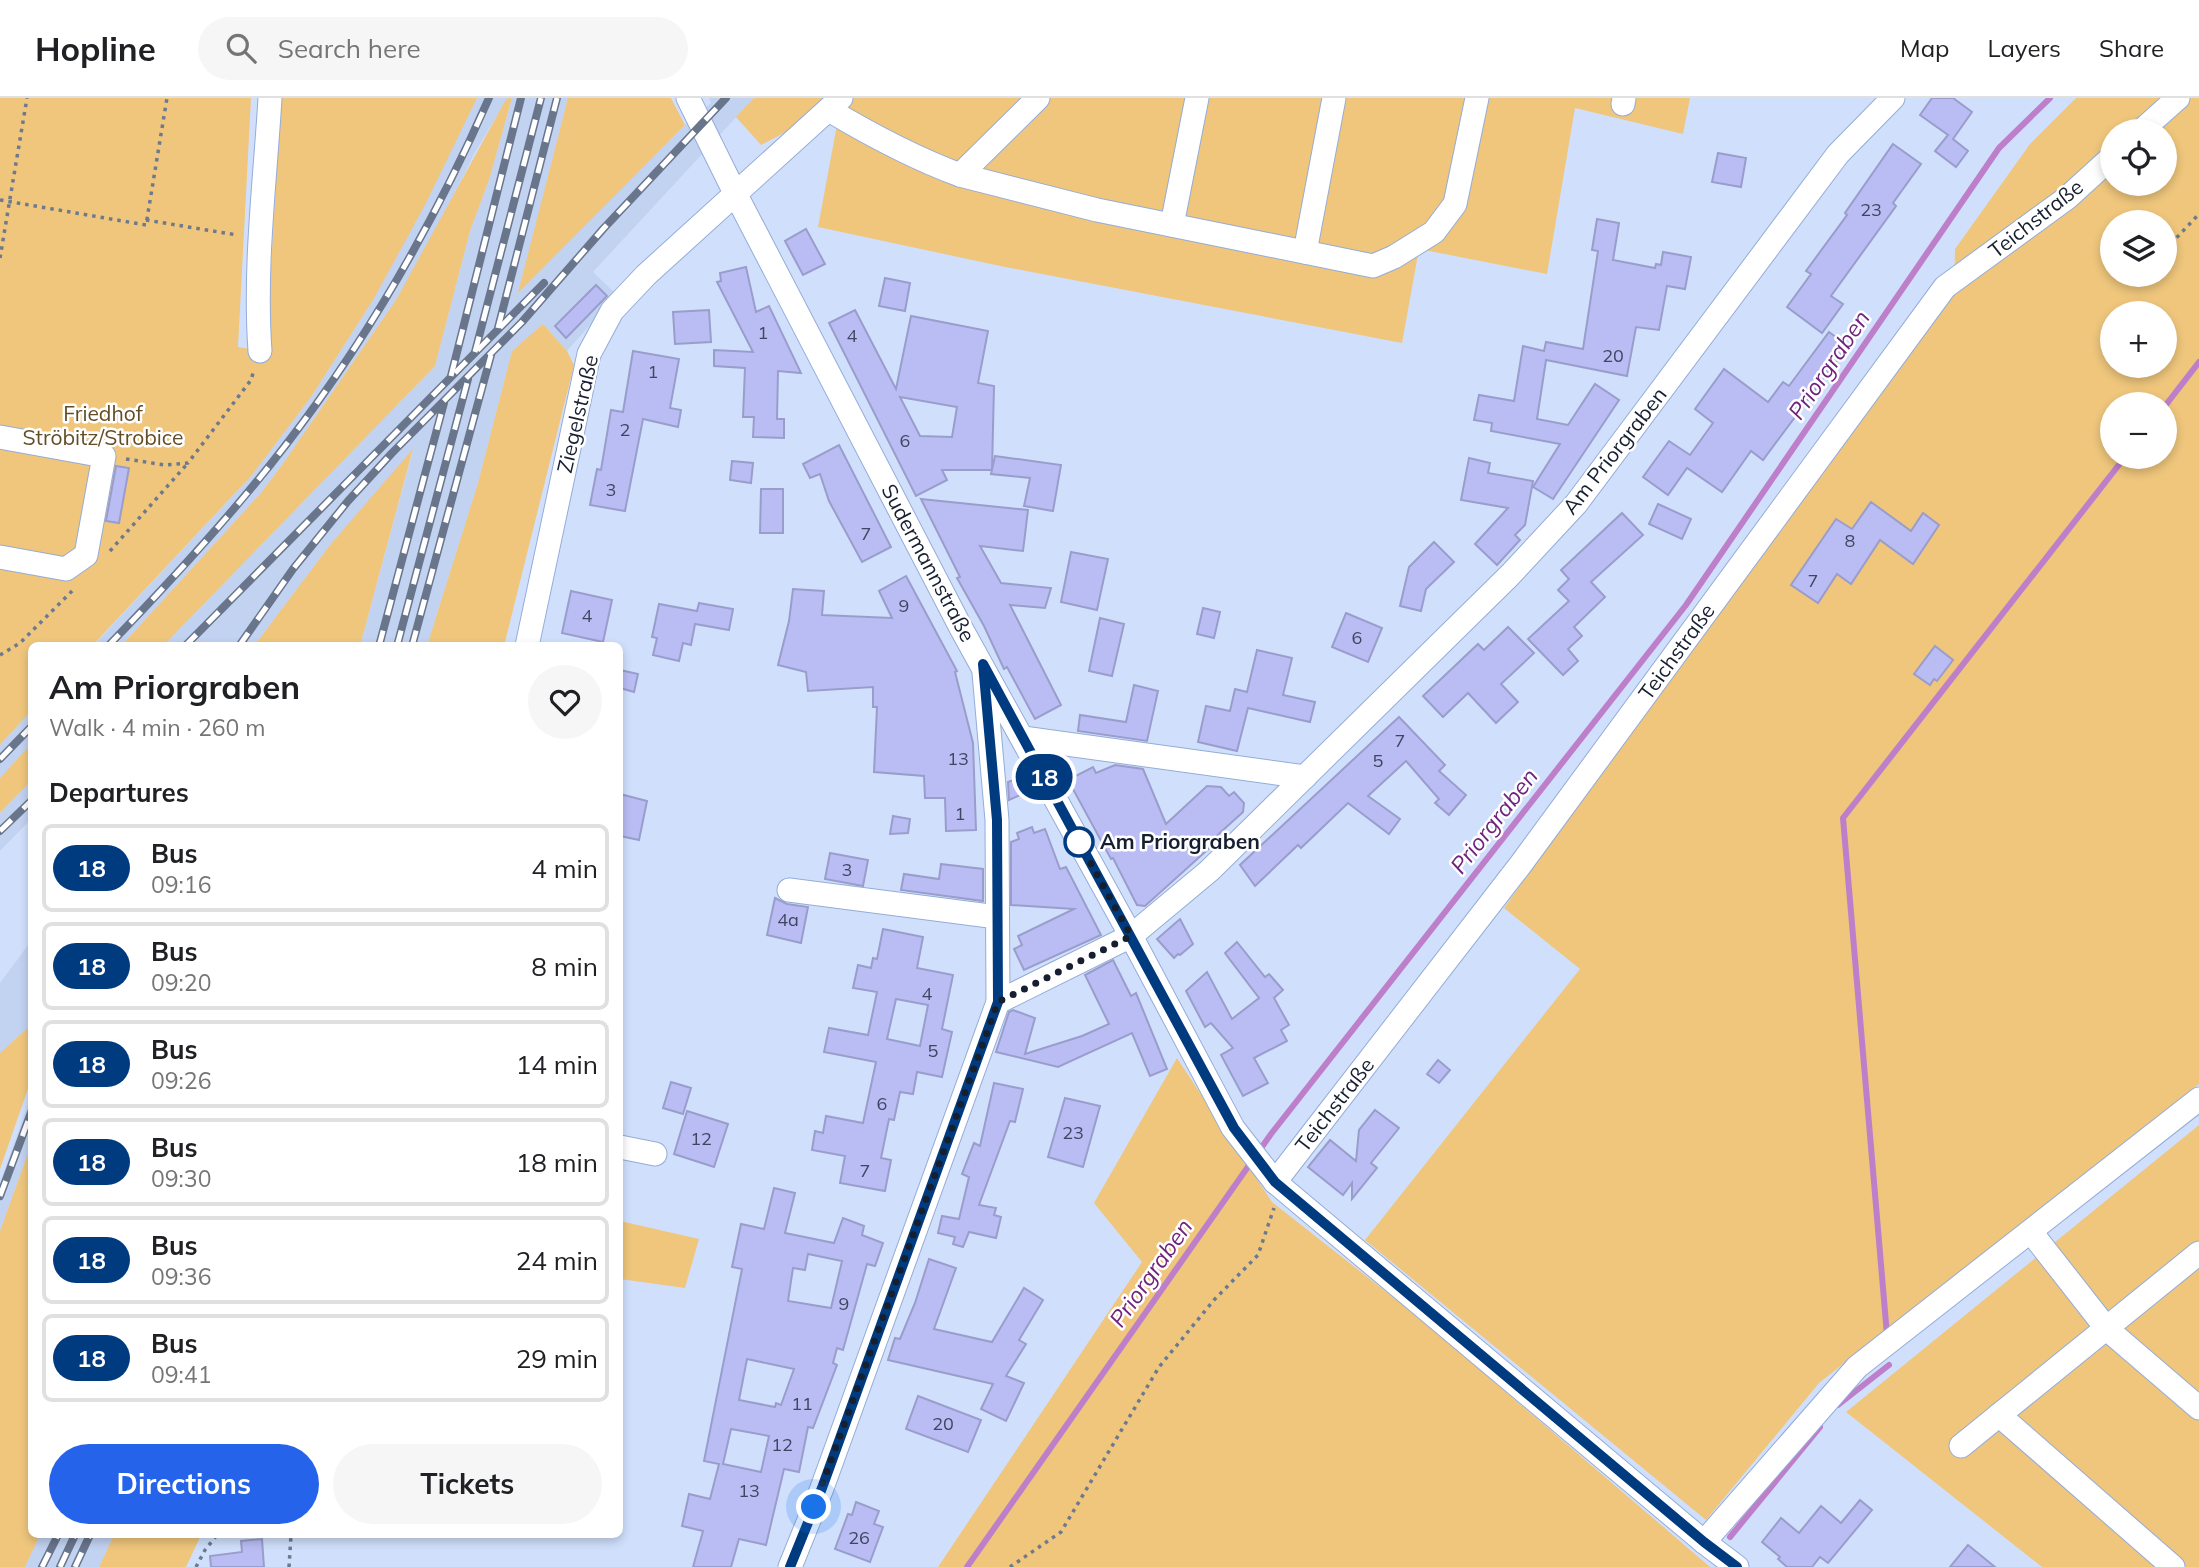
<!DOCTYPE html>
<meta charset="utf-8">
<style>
body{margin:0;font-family:Mulish,sans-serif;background:#f6f6f6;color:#202124;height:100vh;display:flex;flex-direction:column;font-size:26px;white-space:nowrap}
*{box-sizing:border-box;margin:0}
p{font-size:23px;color:#757577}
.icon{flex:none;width:38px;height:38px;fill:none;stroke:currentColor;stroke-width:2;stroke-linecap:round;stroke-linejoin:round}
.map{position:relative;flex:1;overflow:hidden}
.side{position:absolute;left:28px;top:544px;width:595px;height:896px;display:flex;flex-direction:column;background:#fff;border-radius:10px;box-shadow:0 4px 10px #0003}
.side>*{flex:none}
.badge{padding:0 14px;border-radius:23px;font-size:24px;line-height:46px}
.fabs{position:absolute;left:2100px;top:21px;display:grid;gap:14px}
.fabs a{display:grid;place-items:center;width:77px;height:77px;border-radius:50%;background:#fff;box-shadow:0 4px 10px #0003;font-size:35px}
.you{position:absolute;width:35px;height:35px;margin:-18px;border:5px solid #fff;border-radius:50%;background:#1a73e8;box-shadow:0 0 0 10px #1a73e833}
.map>.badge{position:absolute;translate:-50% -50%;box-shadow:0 0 0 4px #fff}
h2{padding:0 21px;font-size:26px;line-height:63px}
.round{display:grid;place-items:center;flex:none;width:74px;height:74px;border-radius:37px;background:#f6f6f6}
.summary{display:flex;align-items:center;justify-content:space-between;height:119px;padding:0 21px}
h1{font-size:33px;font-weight:700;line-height:52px}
.primary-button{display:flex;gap:14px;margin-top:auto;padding:14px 21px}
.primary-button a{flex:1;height:80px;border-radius:42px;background:#2563eb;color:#fff;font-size:28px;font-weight:700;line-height:80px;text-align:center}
.primary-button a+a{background:#f6f6f6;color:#202124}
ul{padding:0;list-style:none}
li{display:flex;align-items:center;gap:21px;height:88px;margin:0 14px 10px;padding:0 7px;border:4px solid #e0e0e0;border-radius:10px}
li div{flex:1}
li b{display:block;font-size:26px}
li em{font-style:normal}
li .badge{min-width:77px;font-weight:700;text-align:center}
header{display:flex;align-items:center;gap:42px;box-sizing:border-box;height:98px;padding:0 35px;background:#fff;border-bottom:2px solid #e0e0e0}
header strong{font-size:33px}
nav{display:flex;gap:38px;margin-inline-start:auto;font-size:24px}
.search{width:490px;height:63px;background:#f6f6f6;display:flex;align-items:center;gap:18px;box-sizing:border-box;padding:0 24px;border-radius:38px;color:#757577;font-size:26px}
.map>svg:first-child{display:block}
.built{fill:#c2d2f1}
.green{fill:#efc67c;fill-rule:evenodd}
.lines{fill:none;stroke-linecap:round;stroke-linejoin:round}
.stream{stroke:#be7fca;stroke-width:6}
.building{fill:#b9bdf3;stroke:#9a9dcc;stroke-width:2;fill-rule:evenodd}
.minor-casing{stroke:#94acd8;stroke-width:25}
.path{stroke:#6c798f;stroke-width:3.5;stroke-dasharray:3.5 5;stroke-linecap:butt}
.minor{stroke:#fff;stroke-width:23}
.rail-casing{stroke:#69758b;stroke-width:8}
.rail{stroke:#fff;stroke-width:5;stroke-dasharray:16;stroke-linecap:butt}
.line-casing{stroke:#fff;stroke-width:16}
.line{stroke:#003b80;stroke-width:10}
.walk{stroke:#161f30;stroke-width:7;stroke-dasharray:0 12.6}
.stop-dot{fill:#fff;stroke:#003b80;stroke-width:3.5}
.labels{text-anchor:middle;stroke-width:5;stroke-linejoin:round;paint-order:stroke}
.number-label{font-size:18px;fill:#3f4661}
.street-label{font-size:21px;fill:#161f30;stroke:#fff}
.park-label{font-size:21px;fill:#624d26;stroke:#fff}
.stop-label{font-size:21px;font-weight:bold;fill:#161f30;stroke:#fff;text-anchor:start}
.water-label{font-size:23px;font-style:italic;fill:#70237d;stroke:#fff}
</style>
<header>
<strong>Hopline</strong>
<div class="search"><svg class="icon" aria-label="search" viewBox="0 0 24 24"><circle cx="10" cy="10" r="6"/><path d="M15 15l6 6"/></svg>Search here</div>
<nav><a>Map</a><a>Layers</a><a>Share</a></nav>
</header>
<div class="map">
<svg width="2199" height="1469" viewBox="0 0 2199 1469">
<rect width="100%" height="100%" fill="#d0e0fc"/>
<g class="built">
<path d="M477 0H509L505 4 474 56 443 120 396 202 282 367 260 396 121 548H93L252 377 311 299 373 202Z"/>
<path d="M512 0H568L519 193 685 27 711 5 709 0H754L593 174 617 197 567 253 543 226 512 253 478 385 427 548H360L413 353 330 447 254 548H163L435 268 470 133 489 82Z"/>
<path d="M31 613V646L0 680V647Z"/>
<path d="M31 683V721L0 753V715Z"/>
<path d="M31 843V927L0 955V885Z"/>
<path d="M31 998V1047L0 1133V1085Z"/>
<path d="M40 1437H114L99 1469H25Z"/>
</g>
<g class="green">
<path d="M0 0H251L238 249 269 254 267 237 281 0H477L425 107 373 202 311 299 252 377 92 548H32L31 613 0 647Z"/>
<path d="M509 0H512L489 82 470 133 435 268 163 548H121L260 396 282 367 396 202 505 3Z"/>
<path d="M568 0H671L685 27 518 195Z"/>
<path d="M754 0H1690L1683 36 1575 10 1547 176 1419 151 1402 245 1005 169 818 129 841 5 761 47 736 19Z"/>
<path d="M2076 0H2199V986L1819 1285 1706 1422 1365 1142 1580 871 1504 810 1638 624 1954 197 1955 151 2030 46ZM2112 33H2165V86H2112ZM2112 124H2165V177H2112ZM2112 215H2165V268H2112ZM2112 306H2165V359H2112Z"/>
<path d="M543 226 567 253 574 267 504 548H427L478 385 512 253Z"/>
<path d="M413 351 360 548H254L330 447Z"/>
<path d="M31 646V683L0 715V680Z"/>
<path d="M31 927V982L0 1071V955Z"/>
<path d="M1177 960 1272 1104 1422 1222 1710 1469H938L1142 1164 1094 1105Z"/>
<path d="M2199 1027V1469H2042L1846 1314Z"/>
<path d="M31 1047 32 1437H40L25 1469H0V1133Z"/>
<path d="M620 1123 699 1141 685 1190 620 1181Z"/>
<path d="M114 1437H201L186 1469H99Z"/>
</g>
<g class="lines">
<g class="stream">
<path d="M2165 308 2199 264"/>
<path d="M1887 1237 1843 720 2125 359"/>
<path d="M1838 1307 1889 1267"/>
<path d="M1730 1439 1820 1329"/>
<path d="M967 1469 1271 1036 1686 507 1999 50 2050 0"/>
</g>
</g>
<g class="building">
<path d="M1932 0H1953L1972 14 1953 41 1968 53 1956 69 1935 53 1948 37 1920 17Z"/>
<path d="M1893 46 1921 66 1893 105 1896 108 1831 198 1843 206 1822 235 1787 209 1811 176 1806 173 1847 117 1845 115Z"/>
<path d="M1718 55 1746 60 1741 89 1712 84Z"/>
<path d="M1597 121 1619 125 1613 162 1655 170 1656 166 1661 167 1663 154 1691 159 1685 191 1667 188 1659 232 1636 229 1627 278 1546 262 1537 321 1568 327 1595 286 1619 302 1553 401 1533 389 1560 346 1491 333 1492 325 1474 322 1479 297 1514 303 1523 248 1544 253 1546 244 1583 251 1598 153 1592 152Z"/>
<path d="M806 131 825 166 803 177 785 143Z"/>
<path d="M746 169 756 214 769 208 801 275 778 273 777 321H784V340L753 339 754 319H743L745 270 714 268V252L753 254 717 184 721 183 720 175Z"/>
<path d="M885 180 910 185 905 213 879 208Z"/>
<path d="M596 187 607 198 566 240 555 228Z"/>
<path d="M709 212 711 244 675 246 673 214Z"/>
<path d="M855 212 896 291 911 218 988 233 978 285 994 288 992 372H942L947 382 916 398 829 225ZM900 299 957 309 952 339 920 338Z"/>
<path d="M1829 234 1848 248 1763 362 1751 353 1722 394 1687 370 1668 397 1643 379 1669 343 1690 357 1713 325 1695 311 1724 271 1768 304 1783 284 1789 288Z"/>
<path d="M633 253 679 261 670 310 681 312 678 329 643 321 625 413 590 407 597 371 601 372 611 312 623 314Z"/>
<path d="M839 347 891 449 862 464 829 403 820 376 810 380 803 366Z"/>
<path d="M995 358 1061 367 1053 413 1024 408 1030 380 991 376Z"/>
<path d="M1469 360 1490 365 1488 375 1533 383 1525 427 1515 437 1520 442 1497 467 1475 446 1508 410 1461 402Z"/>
<path d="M732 363 753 365 751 385 730 382Z"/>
<path d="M116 368 129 370 119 425 106 423Z"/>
<path d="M761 391H783V435H760Z"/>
<path d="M921 401 1028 412 1023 453 980 448 1001 485 1051 490 1045 510 1010 507 1061 607 1035 621 1007 569 1004 571 984 528 957 480 960 479Z"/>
<path d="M1871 404 1911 433 1923 415 1939 427 1913 466 1880 442 1851 486 1837 476 1818 505 1791 487 1836 421 1852 431Z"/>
<path d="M1658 406 1691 421 1682 441 1649 426Z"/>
<path d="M1622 415 1643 437 1591 484 1605 499 1574 529 1582 538 1568 551 1578 563 1563 577 1528 541 1569 503 1558 492 1569 481 1561 472Z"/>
<path d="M1434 444 1454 464 1426 491 1421 513 1400 508 1409 469Z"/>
<path d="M1071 454 1108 461 1097 512 1061 504Z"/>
<path d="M906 478 957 573 955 574 973 645 976 732 946 733 945 700H925L924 678 874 674 877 609H873V589L808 593 806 574 778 567 789 523 793 491 824 493 822 517 892 520 879 493Z"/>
<path d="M571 493 612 502 603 544 562 535Z"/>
<path d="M699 505 733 511 729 532 695 526 691 547 683 545 679 563 653 557 657 540 652 539 659 506 697 513Z"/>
<path d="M1203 510 1220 514 1214 540 1197 536Z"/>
<path d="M1346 515 1382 530 1368 564 1332 549Z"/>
<path d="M1100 520 1124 526 1112 578 1089 573Z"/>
<path d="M1508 529 1534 555 1501 586 1518 604 1496 625 1468 595 1443 619 1423 598 1478 546 1484 552Z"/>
<path d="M1935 548 1953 562 1937 583 1934 581 1930 587 1914 576Z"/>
<path d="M1257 552 1292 560 1283 597 1315 604 1310 624 1248 610 1237 653 1198 644 1206 608 1230 613 1235 591 1247 594Z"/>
<path d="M620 572 638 576 634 594 620 590Z"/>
<path d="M1134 587 1158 593 1147 643 1078 633 1080 617 1126 624Z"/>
<path d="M1399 619 1445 667 1439 673 1466 697 1449 717 1435 705 1439 701 1406 663 1368 698 1400 721 1389 736 1348 705 1301 750 1298 747 1255 788 1240 767Z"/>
<path d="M1115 667 1143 671 1166 726 1207 688 1221 689 1229 698 1234 694 1244 705 1243 714 1211 743 1214 746 1145 808 1137 807 1113 760 1111 761 1068 682 1093 669 1096 675Z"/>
<path d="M1020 680 1027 694 1009 702 1008 684Z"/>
<path d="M620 696 647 703 639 742 620 738Z"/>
<path d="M893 718 910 721 908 735 890 736Z"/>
<path d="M1032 729 1034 735 1045 731 1060 771 1066 769 1101 837 1024 872 1014 851 1022 847 1018 838 1074 811 1011 807V744L1019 741 1017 735Z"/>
<path d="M830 755 868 762 863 788 825 781Z"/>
<path d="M941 766 983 771V803L901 792 904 776 939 781Z"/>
<path d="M775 800 787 806 808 809 801 845 767 837Z"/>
<path d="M1180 821 1193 846 1180 857 1178 856 1174 860 1157 841Z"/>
<path d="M883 831 923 839 917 870 953 877 942 931 952 934 942 979 917 974 913 996 900 994 894 1022 889 1021 881 1060 891 1062 885 1093 840 1085 845 1058 812 1052 815 1033 823 1035 826 1018 863 1025 876 964 824 954 829 930 868 937 877 894 853 890 858 867 871 870 873 860 877 861ZM896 901 928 907 920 948 887 941Z"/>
<path d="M1237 844 1265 879 1269 876 1283 892 1274 900 1289 927 1281 932 1287 943 1254 960 1268 985 1243 998 1221 957 1233 950 1211 925 1205 929 1186 893 1207 874 1232 921 1259 900 1225 855Z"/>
<path d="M1113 862 1131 898 1136 895 1167 971 1150 978 1132 935 1058 969 996 954 1009 914 1013 912 1035 920 1025 956 1082 938 1109 926 1085 877Z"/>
<path d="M1438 962 1450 972 1439 985 1427 976Z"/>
<path d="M671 984 691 990 683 1016 663 1010Z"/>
<path d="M994 985 1023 991 1015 1024 1010 1023 979 1107 996 1110 994 1117 1001 1119 996 1140 969 1134 963 1149 953 1146 955 1139 938 1135 942 1118 959 1121 969 1079 962 1076 974 1045 980 1048Z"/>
<path d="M1065 1000 1100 1008 1083 1069 1048 1059Z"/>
<path d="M1375 1012 1399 1030 1371 1065 1377 1070 1352 1101V1085L1343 1097 1308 1069 1330 1042 1356 1063 1359 1032Z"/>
<path d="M687 1013 728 1026 714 1069 674 1056Z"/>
<path d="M774 1090 795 1095 785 1135 834 1145 843 1120 864 1128 862 1137 883 1145 875 1168 867 1166 843 1252 837 1250 833 1265 837 1267 813 1330 808 1329 799 1374 784 1371 766 1447 739 1441 731 1469H693L703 1433 682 1428 689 1396 710 1401 719 1366 704 1363 742 1171 732 1169 741 1126 764 1131ZM808 1156 842 1163 831 1210 788 1203 793 1170 805 1172ZM747 1261 794 1271 781 1307 776 1305 775 1309 739 1302ZM731 1331 769 1338 761 1374 723 1366Z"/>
<path d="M929 1161 956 1170 934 1231 992 1244 1024 1190 1043 1202 1019 1242 1026 1246 1006 1278 1024 1285 1006 1323 981 1311 993 1286 888 1262 895 1240 900 1241 915 1205Z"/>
<path d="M918 1298 981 1322 968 1354 906 1331Z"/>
<path d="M1860 1402 1872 1412 1828 1465 1820 1459 1812 1469H1787L1778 1461 1780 1459 1762 1444 1781 1420 1799 1435 1821 1408 1841 1425Z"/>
<path d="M856 1404 879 1413 874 1426 883 1429 870 1464 835 1451 848 1416 852 1417Z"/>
<path d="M262 1441 264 1469H211L210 1458 242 1454 241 1443Z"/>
<path d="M1968 1447 1995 1469H1950Z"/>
</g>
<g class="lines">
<g class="minor-casing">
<g id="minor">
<path d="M688 0 735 95 961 530 1131 838 1233 1030 1275 1084 1704 1444 1737 1469"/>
<path d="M1623 6 1624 0"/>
<path d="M829 12C871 37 914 60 960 77L1038 0"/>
<path d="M2141 33 2178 0"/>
<path d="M960 77 1097 112 1373 168 1394 159 1434 134 1455 106 1477 0"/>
<path d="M1172 127 1197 0"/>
<path d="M1305 154 1334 0"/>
<path d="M260 253C254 169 265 84 270 0"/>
<path d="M0 339 104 358 86 457 66 471 0 459"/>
<path d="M527 548 589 256 612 213 646 177 841 0"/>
<path d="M1023 640 1305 679"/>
<path d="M789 792 997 819"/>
<path d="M998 904 1131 838 1209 773 1510 477 1576 406 1838 56 1893 0"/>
<path d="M620 1049 655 1056"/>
<path d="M1275 1084 1521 766 1945 189 2067 100 2112 59"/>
<path d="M2031 1134 2107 1231 2199 1310"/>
<path d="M1999 1317 2173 1469"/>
<path d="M1961 1348 2199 1155"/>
<path d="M1704 1444 1857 1269 2199 1001"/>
<path d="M790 1469 822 1390 998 904 997 722 984 575"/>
</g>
</g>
<g class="path">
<path d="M0 102 146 127 167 0"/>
<path d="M146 122 237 137"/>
<path d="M2165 152 2199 116"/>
<path d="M0 160 27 0"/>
<path d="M126 361 165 367 188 365 251 282 254 272"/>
<path d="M110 453 188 365"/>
<path d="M0 557 20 545 74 491"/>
<path d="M196 1469 205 1452 217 1437"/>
<path d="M289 1469 291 1437"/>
<path d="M1010 1469 1061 1434 1159 1269 1214 1202 1258 1157 1274 1110"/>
</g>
<use href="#minor" class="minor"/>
<g class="rail-casing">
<g id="rail">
<path d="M498 230 557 0"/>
<path d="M475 254 541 0"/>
<path d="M451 278 521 0"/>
<path d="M108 548C170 484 231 418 285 348 367 242 435 123 489 0"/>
<path d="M185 548 544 185"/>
<path d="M239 548 293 471 348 403 392 355 522 224 604 130 726 0"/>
<path d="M379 548 444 305"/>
<path d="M397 548 468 281"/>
<path d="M412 548 491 257"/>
<path d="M0 661 32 628"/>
<path d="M0 733 32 702"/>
<path d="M0 1098 32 1012"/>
<path d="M42 1469 58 1437"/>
<path d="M60 1469 75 1437"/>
<path d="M75 1469 90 1437"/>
</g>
</g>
<use href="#rail" class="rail"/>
</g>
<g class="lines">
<g class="line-casing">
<path id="line" d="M790 1469 822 1390 998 904 997 722 983 566 1234 1030 1275 1084 1704 1444 1737 1469"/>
</g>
<use href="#line" class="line"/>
<path class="walk" d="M814 1409 998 904 1131 838 1079 744"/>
</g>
<circle class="stop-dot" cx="1079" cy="744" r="14"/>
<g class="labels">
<g class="number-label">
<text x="1871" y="118">23</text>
<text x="763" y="241">1</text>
<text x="852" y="244">4</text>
<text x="1613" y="264">20</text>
<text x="653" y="280">1</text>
<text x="625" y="338">2</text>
<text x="905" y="349">6</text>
<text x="611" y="398">3</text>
<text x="866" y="442">7</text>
<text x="1850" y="449">8</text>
<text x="1813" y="489">7</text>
<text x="904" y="514">9</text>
<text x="587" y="524">4</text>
<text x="1357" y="546">6</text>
<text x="1400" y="649">7</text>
<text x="958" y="667">13</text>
<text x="1378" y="669">5</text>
<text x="960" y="722">1</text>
<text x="847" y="778">3</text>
<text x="788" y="828">4a</text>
<text x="927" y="902">4</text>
<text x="933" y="959">5</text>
<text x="882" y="1012">6</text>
<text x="1073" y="1041">23</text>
<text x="701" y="1047">12</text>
<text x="865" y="1079">7</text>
<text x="844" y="1212">9</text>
<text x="802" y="1312">11</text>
<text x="943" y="1332">20</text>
<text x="782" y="1353">12</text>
<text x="749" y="1399">13</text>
<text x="859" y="1446">26</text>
</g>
<g class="street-label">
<text transform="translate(2036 121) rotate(-38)" y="7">Teichstraße</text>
<text transform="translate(578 316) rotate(-77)" y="7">Ziegelstraße</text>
<text transform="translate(1615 353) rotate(-52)" y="7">Am Priorgraben</text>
<text transform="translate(928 465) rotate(62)" y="7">Sudermannstraße</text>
<text transform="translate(1677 554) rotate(-54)" y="7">Teichstraße</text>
<text transform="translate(1335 1007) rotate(-52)" y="7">Teichstraße</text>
</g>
<g class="park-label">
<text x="103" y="323">Friedhof<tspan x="103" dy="24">Ströbitz/Strobice</tspan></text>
</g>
<g class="stop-label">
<text x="1100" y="751">Am Priorgraben</text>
</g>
<g class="water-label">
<text transform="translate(1829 267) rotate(-56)" y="8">Priorgraben</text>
<text transform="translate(1494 723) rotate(-52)" y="8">Priorgraben</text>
<text transform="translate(1151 1175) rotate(-55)" y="8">Priorgraben</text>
</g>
</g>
</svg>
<div class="fabs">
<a><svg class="icon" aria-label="locate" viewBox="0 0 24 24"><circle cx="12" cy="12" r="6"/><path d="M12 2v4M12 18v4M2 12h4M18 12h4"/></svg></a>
<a><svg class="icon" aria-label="layers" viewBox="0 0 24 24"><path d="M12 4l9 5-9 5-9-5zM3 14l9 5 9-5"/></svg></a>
<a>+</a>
<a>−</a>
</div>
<div class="you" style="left:814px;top:1409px"></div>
<b class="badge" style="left:1044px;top:679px;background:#003b80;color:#fff">18</b>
<section class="side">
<div class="summary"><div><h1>Am Priorgraben</h1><p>Walk · 4 min · 260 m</p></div><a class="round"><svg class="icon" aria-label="heart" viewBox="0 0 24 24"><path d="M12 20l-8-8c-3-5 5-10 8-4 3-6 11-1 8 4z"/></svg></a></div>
<h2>Departures</h2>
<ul>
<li><span class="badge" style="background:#003b80;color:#fff">18</span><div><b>Bus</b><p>09:16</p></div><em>4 min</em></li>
<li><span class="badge" style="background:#003b80;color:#fff">18</span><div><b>Bus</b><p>09:20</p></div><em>8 min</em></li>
<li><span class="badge" style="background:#003b80;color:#fff">18</span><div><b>Bus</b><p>09:26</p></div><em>14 min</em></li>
<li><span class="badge" style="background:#003b80;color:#fff">18</span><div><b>Bus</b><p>09:30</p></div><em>18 min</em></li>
<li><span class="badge" style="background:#003b80;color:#fff">18</span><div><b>Bus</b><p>09:36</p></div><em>24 min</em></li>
<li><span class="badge" style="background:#003b80;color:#fff">18</span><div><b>Bus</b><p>09:41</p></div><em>29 min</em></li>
</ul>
<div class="primary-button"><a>Directions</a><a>Tickets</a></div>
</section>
</div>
